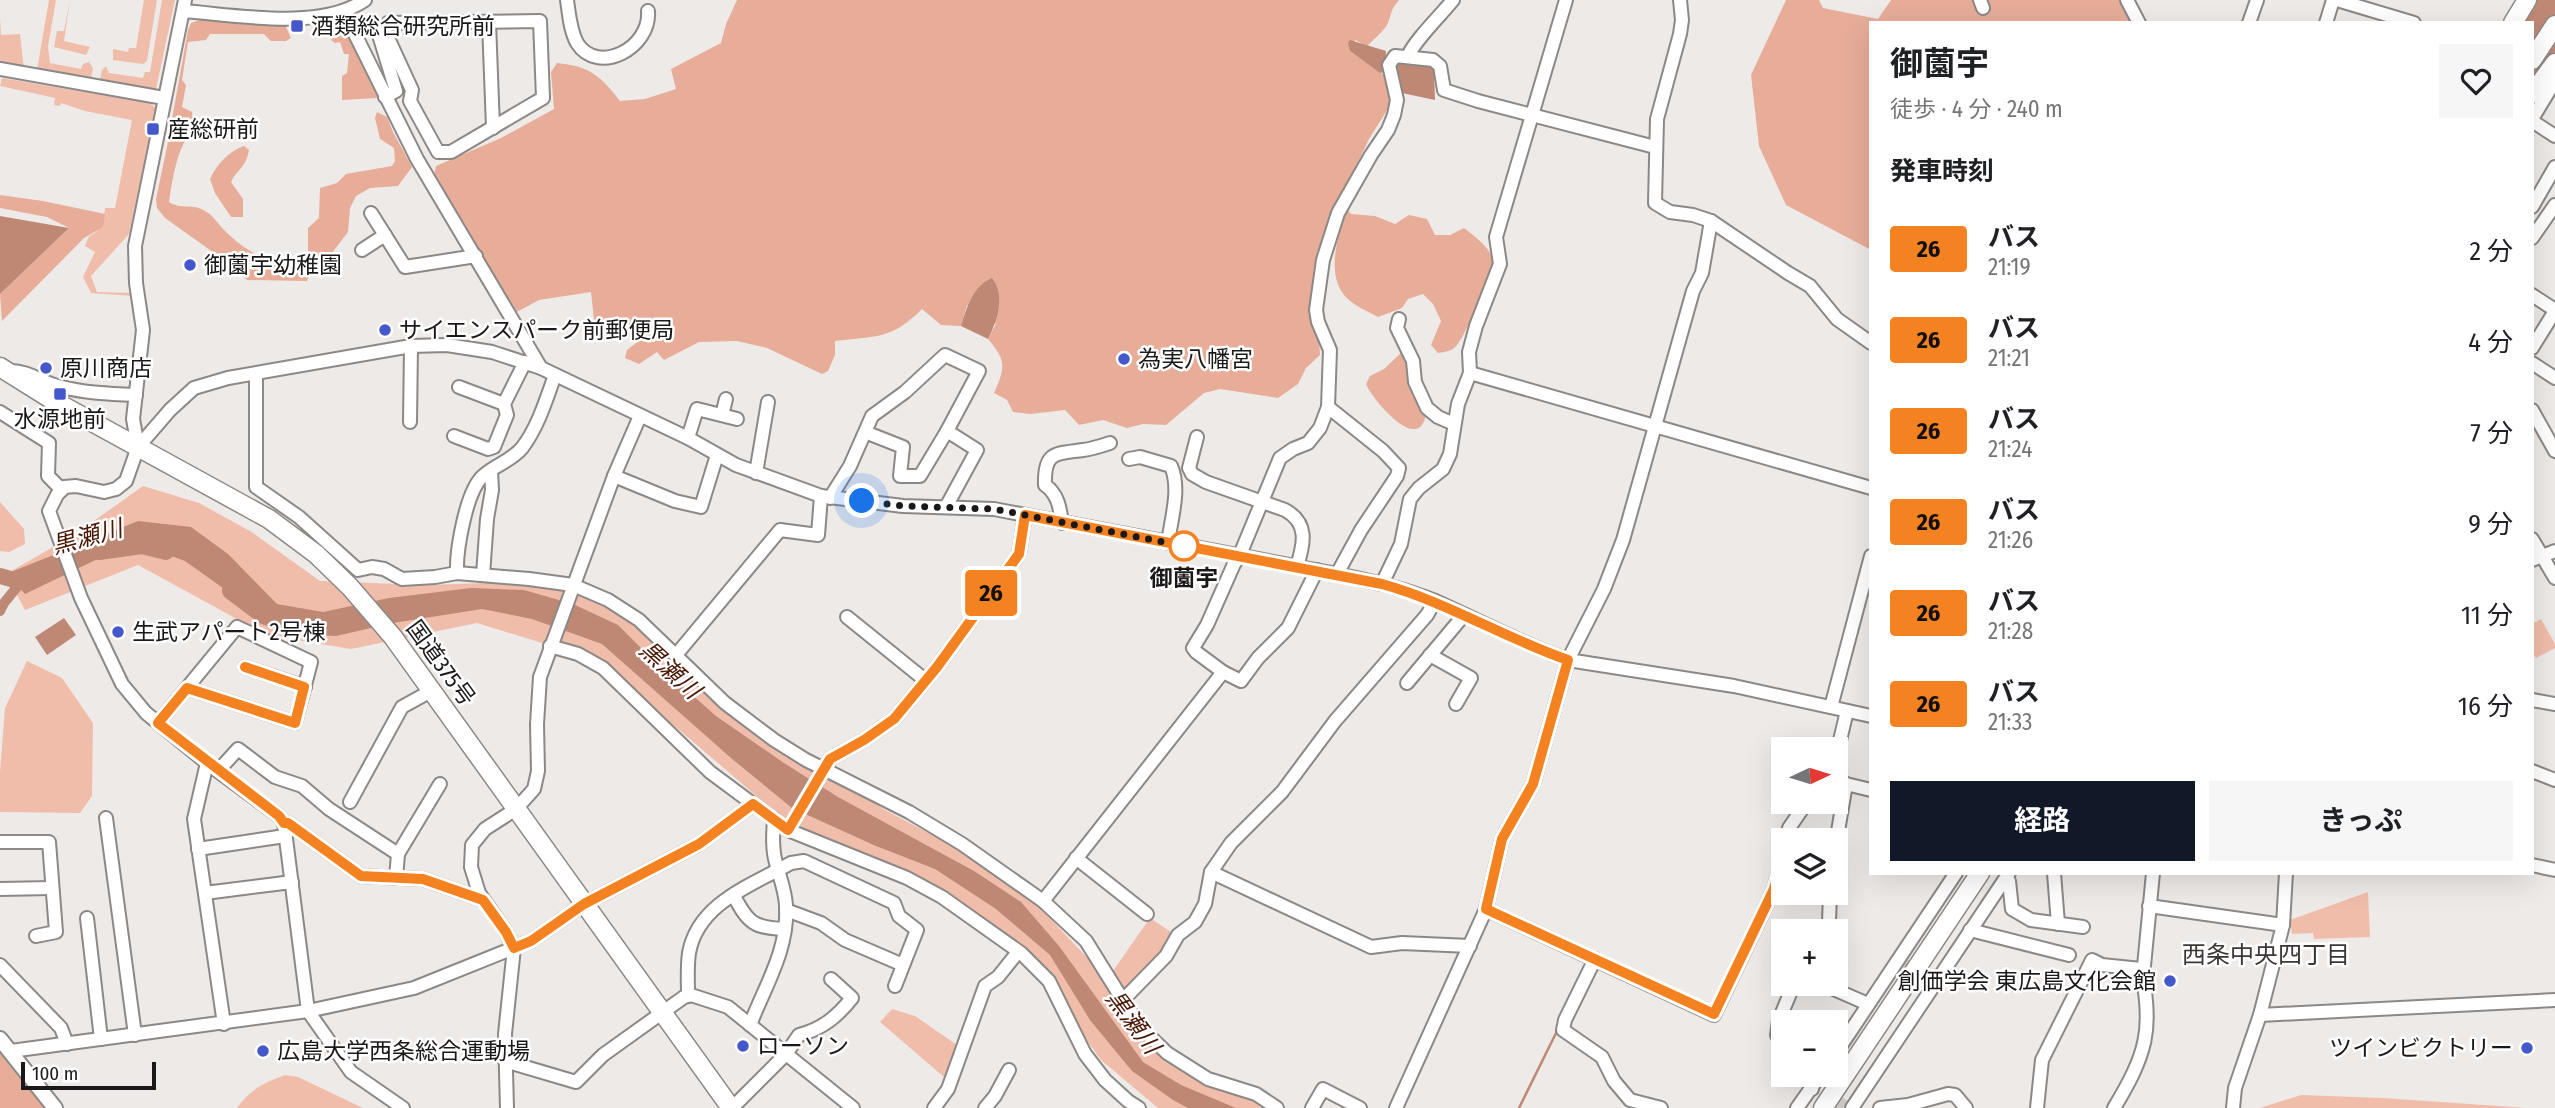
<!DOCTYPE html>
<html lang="ja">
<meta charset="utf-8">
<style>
body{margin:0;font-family:"Fira Sans Condensed","Noto Sans JP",sans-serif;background:#f6f6f6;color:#202124;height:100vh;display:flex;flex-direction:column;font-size:26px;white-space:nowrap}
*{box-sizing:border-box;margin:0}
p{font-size:23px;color:#757577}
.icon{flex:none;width:38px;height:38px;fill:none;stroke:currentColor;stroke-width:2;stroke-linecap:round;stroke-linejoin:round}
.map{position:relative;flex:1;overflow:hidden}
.sheet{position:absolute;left:1869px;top:21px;width:665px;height:854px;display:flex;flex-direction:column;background:#fff;border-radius:0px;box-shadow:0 7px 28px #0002}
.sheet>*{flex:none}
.badge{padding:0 14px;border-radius:5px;font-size:24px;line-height:46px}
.needle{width:46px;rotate:86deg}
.tools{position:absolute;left:1771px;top:737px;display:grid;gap:14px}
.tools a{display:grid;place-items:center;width:77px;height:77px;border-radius:0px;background:#fff;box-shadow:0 7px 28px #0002;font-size:35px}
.scale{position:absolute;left:21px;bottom:18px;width:135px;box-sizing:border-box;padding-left:7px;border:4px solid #1a1818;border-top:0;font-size:19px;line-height:24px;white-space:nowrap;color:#1a1818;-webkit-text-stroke:5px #fff;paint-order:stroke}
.you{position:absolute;width:35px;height:35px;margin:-18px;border:5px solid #fff;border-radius:50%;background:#1a73e8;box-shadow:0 0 0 10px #1a73e833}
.map>.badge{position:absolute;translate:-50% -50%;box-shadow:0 0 0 4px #fff}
h2{padding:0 21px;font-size:26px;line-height:63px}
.round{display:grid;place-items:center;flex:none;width:74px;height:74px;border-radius:0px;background:#f6f6f6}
.summary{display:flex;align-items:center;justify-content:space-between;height:119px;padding:0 21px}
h1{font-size:33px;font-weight:700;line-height:52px}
.primary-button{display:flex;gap:14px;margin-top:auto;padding:14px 21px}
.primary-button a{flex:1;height:80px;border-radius:0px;background:#111827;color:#fff;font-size:28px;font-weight:700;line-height:80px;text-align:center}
.primary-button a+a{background:#f6f6f6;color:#202124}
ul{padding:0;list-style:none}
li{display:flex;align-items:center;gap:21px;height:91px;padding:0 21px}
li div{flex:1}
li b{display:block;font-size:26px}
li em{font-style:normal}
li .badge{min-width:77px;font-weight:700;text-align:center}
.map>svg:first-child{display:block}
.green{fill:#f1bdab}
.forest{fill:#e7ad99}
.water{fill:#bf8875}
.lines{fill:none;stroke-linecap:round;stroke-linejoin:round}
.stream{stroke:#bf8875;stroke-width:2.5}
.canal{stroke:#bf8875;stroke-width:10}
.river{stroke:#bf8875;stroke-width:16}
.minor-tunnel{stroke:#cecac9;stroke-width:12;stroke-dasharray:12 6;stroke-linecap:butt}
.minor-casing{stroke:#8b8886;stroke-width:16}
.major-casing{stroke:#8b8886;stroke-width:18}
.highway-casing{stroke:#8b8886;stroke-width:21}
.minor{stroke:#fff;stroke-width:12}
.major{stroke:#fff;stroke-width:14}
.highway{stroke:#fff;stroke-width:18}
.line-casing{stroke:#fff;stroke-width:16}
.line{stroke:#f58220;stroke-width:10}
.walk{stroke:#1a1818;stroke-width:7;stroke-dasharray:0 12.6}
.poi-dot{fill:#4457cb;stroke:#fff;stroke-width:2.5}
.stop-dot{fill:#fff;stroke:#f58220;stroke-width:3.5}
.labels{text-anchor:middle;stroke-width:5;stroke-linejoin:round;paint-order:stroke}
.poi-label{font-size:23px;fill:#1a1818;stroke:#fff;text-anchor:start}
.stop-label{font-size:23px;font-weight:bold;fill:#1a1818;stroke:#fff}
.street-label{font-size:23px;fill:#1a1818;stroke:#fff}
.water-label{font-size:24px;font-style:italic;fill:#491703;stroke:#fff}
.neighbourhood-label{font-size:24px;fill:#3b3736;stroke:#fff}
</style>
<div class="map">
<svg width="2555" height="1108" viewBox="0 0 2555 1108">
<rect width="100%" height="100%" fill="#eeeae8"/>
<g class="green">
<path d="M49 0H56L48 46 50 63 81 69 83 64 89 62 93 68 91 78 89 79 37 70Z"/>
<path d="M70 0 64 41 90 47 86 55 54 47 57 31H64Z"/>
<path d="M144 0H157L147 61 143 64 113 60V49L128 52 129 48H136Z"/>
<path d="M162 0H175L156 89 152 90 100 80 102 70 106 66 109 73 143 78 145 72H150Z"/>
<path d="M0 17 1 35 20 34 24 69 0 65Z"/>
<path d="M2 78 149 103 156 108 129 234 91 276 97 292 134 293 133 296 91 293 83 277 95 252 85 246 89 236C102 231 104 220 105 208H115L132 120 85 111 61 103 60 106 54 105 55 98 0 86Z"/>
<path d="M143 486 199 503 250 531 320 581 424 585 522 582 592 593 667 645 757 727 885 810 1010 876 1095 966 1148 1044 1256 1094 1275 1108H1158L1101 1060 1069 1015 1051 978 907 878 795 829 677 728 578 654 477 623 351 649 266 635 138 565 25 610 6 574 74 535Z"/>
<path d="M0 502 24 529 25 544 9 552 0 551Z"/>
<path d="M2541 619 2555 644V648L2536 658 2532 652V624Z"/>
<path d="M27 661 62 678 93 723 92 796 80 813 0 812V772L5 708Z"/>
<path d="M2368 892 2370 937 2314 939 2313 933 2292 934 2290 920Z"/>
<path d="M1150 918 1174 934 1157 958 1123 990 1113 971Z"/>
<path d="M892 1009 915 1016 957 1045 944 1077 880 1022Z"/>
<path d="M285 1075 298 1077 363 1108H237C249 1090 265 1082 285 1075Z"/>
<path d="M2301 1095 2383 1098 2527 1108H2260Z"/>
</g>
<g class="forest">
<path d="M737 0H1399C1389 12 1392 15 1387 25 1382 33 1373 40 1367 46L1355 40 1350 51 1388 78 1391 104 1369 139 1324 234 1314 294 1309 310 1319 339 1320 355 1306 368 1298 384 1278 398 1220 389 1204 393 1166 425 1143 424 1127 428 1103 420 1079 425 1065 410 1030 414 1013 412 1007 400 994 393C1005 368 1007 361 988 339L996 324 967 305 961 326 941 325 922 309C891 340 876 336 835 341V355L828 371 822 374 767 348 737 341 699 342 664 360 657 352 639 364 625 358 627 350 641 339 602 331 594 320 591 292 539 300 517 312 434 175 436 166 501 138 554 109 551 72 557 63C589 66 600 75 620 101L645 99 676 89 671 69 721 43 726 24Z"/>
<path d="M1786 0H1819L1823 8 1878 19 1891 0H2121L2132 23H1871V250L1786 205 1759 146 1751 75Z"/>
<path d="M202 19 285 25 291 38 286 41H271L264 34H210L206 40 188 42 182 80 186 85 182 107 192 112C194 131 181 144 177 161 173 174 171 188 169 202 180 210 194 203 205 211 213 215 218 224 225 231 247 253 278 271 308 254V228L319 218 320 188 337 183 346 174 392 166 395 161 394 148 380 139 375 118 377 112 387 117 393 132 412 167 398 186 370 188 356 196 350 208 348 232 329 257 314 264 307 281 247 280 224 260 165 218 157 208 156 199 167 147 188 30 191 23Z"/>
<path d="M343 22 378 94V98L342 100V76L347 73 349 54H344L340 42 335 43 331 40 334 24Z"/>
<path d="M244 146 249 150C246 168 237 169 231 182L243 199V217H231L215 193 210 179C216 165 229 151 244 146Z"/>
<path d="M0 195 43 201 105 214 103 227 84 238 2 321 0 294 69 228 47 217 0 208Z"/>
<path d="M1346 207 1351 214 1375 216 1395 224 1409 215 1427 219 1435 235H1450L1464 228C1474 236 1490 247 1493 260 1494 269 1465 337 1457 345 1452 351 1446 352 1438 353L1431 345 1441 321 1433 304 1423 294 1408 299 1402 308 1378 317C1369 312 1357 307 1349 300 1323 278 1339 235 1346 207Z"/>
<path d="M1402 352 1408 356 1426 414C1419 456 1372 399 1366 384L1370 376 1384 369Z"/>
<path d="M0 1051 5 1056 46 1108H0Z"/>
</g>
<g class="water">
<path d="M2536 0H2555V58L2532 83V23H2521Z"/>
<path d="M1350 40 1386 51 1385 72 1380 73 1350 51 1348 43Z"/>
<path d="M1397 62 1429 66 1434 70 1435 100 1402 93C1396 83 1392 74 1397 62Z"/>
<path d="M0 216 69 228 0 294Z"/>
<path d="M992 278C1006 296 997 322 988 339L961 326C967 307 973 286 992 278Z"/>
<path d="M138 521 191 527 228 554 277 604 323 612 389 598 471 588 524 590 573 604 618 625 657 664 716 716 784 763 838 797 974 871 1021 902 1059 946 1143 1062 1181 1085 1236 1108H1188L1173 1100 1132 1071 1090 1020 1050 955 996 909 935 869 876 846 792 808 731 758 602 644 532 619 482 609 393 623 336 636 301 634 248 606 185 561 133 542 25 594 6 574Z"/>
<path d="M64 618 76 635 47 655 35 637Z"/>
</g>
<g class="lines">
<path class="stream" d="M1519 1108 1559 1027"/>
<path class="canal" d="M0 611 4 603 21 582"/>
<g class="river">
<path d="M99 552 142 546 166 552"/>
<path d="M0 576 21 582 29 579"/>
<path d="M230 591 263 616 298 627"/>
</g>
<g class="minor-tunnel">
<path d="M1902 963 1928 981"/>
<path d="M1823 1090 1844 1106"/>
</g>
<g class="minor-casing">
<g id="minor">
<path d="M567 0C569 14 570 30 577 43 598 76 651 48 648 11"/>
<path d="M1680 0 1682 20 1680 34 1657 119 1655 203 1670 212 1693 215 1711 221 1788 273 1810 286 1837 319 1871 343"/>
<path d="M1980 0 1983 8"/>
<path d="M2127 0 2139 23"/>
<path d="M2337 0 2414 23"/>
<path d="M183 11C237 15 320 31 365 0"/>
<path d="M344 12 417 159 541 368"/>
<path d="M489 22 493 128"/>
<path d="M2249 23 2257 0"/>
<path d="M2326 23 2333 0"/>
<path d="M383 27 412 90 410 101 438 152H451L543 98 540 21 388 23 379 35 396 91 385 97"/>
<path d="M1408 56C1415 40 1440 16 1453 0"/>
<path d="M0 69 164 98"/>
<path d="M2532 119 2555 81"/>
<path d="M2532 121 2555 136"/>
<path d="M2532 207 2555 167"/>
<path d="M371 213 405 267 476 256"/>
<path d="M2532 238 2555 205"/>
<path d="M362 250 385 235"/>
<path d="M2532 295 2555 310"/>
<path d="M1399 319 1397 328 1413 361 1415 382 1427 408 1438 417 1454 424"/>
<path d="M2532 348 2555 311"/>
<path d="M2532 363 2555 378"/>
<path d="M11 371C28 371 42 382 58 386 84 393 110 394 136 395"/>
<path d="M1470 373 1871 488"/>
<path d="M256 374V487L299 517 358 570 372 567 384 569 402 579 435 577 457 573 529 579 573 585 608 600 639 620 725 703 774 740 806 760 909 812 962 844 1043 901 1086 941 1139 1026 1167 1053 1208 1079 1256 1094 1277 1108"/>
<path d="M459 387 504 404"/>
<path d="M1328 407 1383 451 1399 468 1397 476 1361 530 1337 574"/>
<path d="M2532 410 2555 451"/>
<path d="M0 412 49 443 48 476 62 490"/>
<path d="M722 415 726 399"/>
<path d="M410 422 411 346"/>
<path d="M454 436 488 449 494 447 507 415 504 404 525 362"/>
<path d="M1197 437 1189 468 1192 474 1206 482 1285 510C1309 523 1304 544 1297 566"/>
<path d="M688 438 697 409 737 419"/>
<path d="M138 447 133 419 143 330 136 283 135 246 185 0"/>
<path d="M1129 459 1140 457 1171 466C1181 489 1171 519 1168 543"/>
<path d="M756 473 768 402"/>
<path d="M614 476 675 501 701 507 717 455"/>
<path d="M830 498 850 466 872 416 905 392 945 355 979 371 947 431 920 476H900L903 447 865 432"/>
<path d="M946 507 977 450 947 431"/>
<path d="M1062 523C1060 508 1058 494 1045 485 1044 451 1055 454 1083 450 1092 449 1101 446 1110 443"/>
<path d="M2532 539 2555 578"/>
<path d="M2532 560 2555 551"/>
<path d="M457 573C456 551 466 491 483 476 495 465 511 461 522 448 538 427 546 400 555 375"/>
<path d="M483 575 487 519 492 490 491 471"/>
<path d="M1382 584 1401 544 1410 499 1419 488 1443 469 1450 454 1458 404 1470 373 1469 352 1476 326 1500 264 1496 237 1566 0"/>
<path d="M847 617 925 680"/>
<path d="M550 646 578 654 603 668 710 772 788 830 907 878 942 897 1021 953 1049 981 1085 1054 1105 1080 1128 1101 1139 1108"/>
<path d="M676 655 780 530 818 535 821 496"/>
<path d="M1430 655 1471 678 1456 704"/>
<path d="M245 667 305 687"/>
<path d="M1223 672 1196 652 1193 648 1207 625 1234 564 1239 557 1280 458 1293 449 1308 443 1320 428 1328 407 1330 350 1318 322 1316 310 1323 260 1338 213 1371 155 1388 130 1394 115 1397 100 1389 65 1395 56 1433 60 1440 66 1444 90 1478 101 1655 147"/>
<path d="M1407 683 1464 615"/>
<path d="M2532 700 2555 704"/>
<path d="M1831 707 1871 556"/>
<path d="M158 723 237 627 311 662 295 723 187 688"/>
<path d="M1836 757 1847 711"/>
<path d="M207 763 194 819 224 1024"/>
<path d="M218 771 238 749 275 777 302 786 329 809 398 854 396 878"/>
<path d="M2532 771 2555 780"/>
<path d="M1836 777 1846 784 1836 843"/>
<path d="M1846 784 1871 790"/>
<path d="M350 802 402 707 431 691"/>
<path d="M106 818 135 1035"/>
<path d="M284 823H288L361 876 423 879 483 900"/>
<path d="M788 830 830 759 864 740 894 719 937 667 1019 554 1025 515"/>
<path d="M1787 840 1789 828 1807 802"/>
<path d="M0 842H49L56 932 36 936"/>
<path d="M198 849 285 836"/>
<path d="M398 854 440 784"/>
<path d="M1076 858 1147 914"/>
<path d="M2532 865 2555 870"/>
<path d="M1211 872 1371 947 1402 943 1470 946"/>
<path d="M2054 873 2058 924"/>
<path d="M2009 881 2012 909 2031 920 2083 927"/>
<path d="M0 889 52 888"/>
<path d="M205 893 292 882"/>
<path d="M734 896C748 923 754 928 785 929"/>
<path d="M1043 901 1223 672 1241 681 1258 658 1288 628 1317 570"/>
<path d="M2149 906 2283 925"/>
<path d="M1486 909 1714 1015 1774 889 1783 858"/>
<path d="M786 910 821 923 845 940 903 965"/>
<path d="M87 918 101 1039"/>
<path d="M1970 930 2069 955"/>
<path d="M1825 931 1829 922 1830 892"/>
<path d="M1595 959 1565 1020 1563 1030 1602 1057 1614 1081 1630 1100 1661 1108"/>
<path d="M0 965 61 1028 67 1044"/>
<path d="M1822 984 1868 1004"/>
<path d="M688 996C688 982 687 967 689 953 698 903 752 885 791 863L804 861 894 903 899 916 917 930 895 986"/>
<path d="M1123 1000 1166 956 1178 935 1195 922 1205 904 1211 872 1231 843 1282 792 1335 721 1427 615 1435 601"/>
<path d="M2260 1015 2555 1000"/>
<path d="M750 1025C765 986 789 949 786 905 785 890 780 878 776 863 772 849 773 834 774 819"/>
<path d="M1783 1046 1777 1035 1779 1020 1794 984"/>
<path d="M11 1051 308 1011 414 988 531 941 584 904 699 844 753 804"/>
<path d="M1836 1053 1956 873"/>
<path d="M505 1061 576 1082 603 1055 684 997 691 995 728 1007 853 1108"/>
<path d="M1803 1074 1812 1089"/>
<path d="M403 1108 351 1072 308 1011 284 823 279 816 207 763 146 713 122 684 81 598 49 511 57 495 64 487 76 486 104 492 116 489 126 481 138 447 170 410 194 388 228 378 411 346 447 345 492 352 541 368 688 438 736 465 821 496 903 506 994 509 1337 574C1370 581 1404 588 1435 601 1480 621 1522 644 1568 660L1734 686 1871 716"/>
<path d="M507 1108 505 1034 514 948 506 932 479 893 471 867 472 845 485 829 516 809 534 789 538 771 537 724 540 677 614 476 640 416"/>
<path d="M732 1108 786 1054 799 1035C822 1029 837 1017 852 998L831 979"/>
<path d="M934 1108 948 1089 985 986 998 977 1018 952"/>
<path d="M985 1108 995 1096 1009 1070"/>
<path d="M1312 1108 1323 1089 1360 1108"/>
<path d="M1396 1108 1486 909 1502 839 1533 784 1568 660 1604 589 1623 540 1693 291 1702 273 1711 221"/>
<path d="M1797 1108 1821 1074"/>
<path d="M1852 1108 2009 873"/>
<path d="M1880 1108 1908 1105 1948 1094 1955 1095 1966 1108"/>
<path d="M2037 1108 2042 1060 2092 960 2102 965 2141 969 2144 966 2153 873"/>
<path d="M2114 1108C2146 1055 2154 1029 2141 969"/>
<path d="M2233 1108 2235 1088 2260 1015 2283 925 2286 873"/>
</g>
</g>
<g class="major-casing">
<path id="major" d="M0 1039 55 1108"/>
</g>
<g class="highway-casing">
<g id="highway">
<path d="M2513 23 2527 0"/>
<path d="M2532 60 2555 25"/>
<path d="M2532 94 2555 63"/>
<path d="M0 367 54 401 269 519 316 554 350 587 393 637 731 1108"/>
<path d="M1823 1108 1980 873"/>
</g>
</g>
<use href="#minor" class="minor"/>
<use href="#major" class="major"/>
<use href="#highway" class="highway"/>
</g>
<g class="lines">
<g class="line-casing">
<path id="line" d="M245 667 304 687 295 723 187 688 158 723 279 816 284 823H288L361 876 423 879 483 900 506 932 514 948 531 941 584 904 699 844 753 804 788 830 830 759 864 740 894 719 937 667 1019 554 1025 515 1382 584C1447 602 1504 638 1568 660L1533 784 1502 839 1486 909 1714 1014 1774 889 1783 858"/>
</g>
<use href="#line" class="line"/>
<path class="walk" d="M862 501 903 506 994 509 1184 546"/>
</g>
<g class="poi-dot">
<rect x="290" y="19" width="14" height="14" rx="3.5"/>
<rect x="146" y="122" width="14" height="14" rx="3.5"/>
<circle cx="190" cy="265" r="7"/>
<circle cx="385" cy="330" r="7"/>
<circle cx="1124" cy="359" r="7"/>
<circle cx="46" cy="368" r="7"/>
<rect x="53" y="387" width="14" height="14" rx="3.5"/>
<circle cx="118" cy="632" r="7"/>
<circle cx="2170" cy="981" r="7"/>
<circle cx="743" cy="1046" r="7"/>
<circle cx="2527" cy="1048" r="7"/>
<circle cx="263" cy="1051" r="7"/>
</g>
<circle class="stop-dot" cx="1184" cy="546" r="14"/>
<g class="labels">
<g class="poi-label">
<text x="311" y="34">酒類総合研究所前</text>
<text x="167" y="137">産総研前</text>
<text x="204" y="273">御薗宇幼稚園</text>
<text x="399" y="338">サイエンスパーク前郵便局</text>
<text x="1138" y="367">為実八幡宮</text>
<text x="60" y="376">原川商店</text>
<text x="60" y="427" text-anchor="middle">水源地前</text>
<text x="132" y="640">生武アパート2号棟</text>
<text x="2156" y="989" text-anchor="end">創価学会 東広島文化会館</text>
<text x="757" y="1054">ローソン</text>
<text x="2513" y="1056" text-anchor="end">ツインビクトリー</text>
<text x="277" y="1059">広島大学西条総合運動場</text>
</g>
<g class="stop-label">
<text x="1184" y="586">御薗宇</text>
</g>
<g class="street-label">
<text transform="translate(441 663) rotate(54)" y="8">国道375号</text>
</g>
<g class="water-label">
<text transform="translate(87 537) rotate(-15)" y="8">黒瀬川</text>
<text transform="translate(670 670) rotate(42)" y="8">黒瀬川</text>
<text transform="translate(1133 1022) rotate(53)" y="8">黒瀬川</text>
</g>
<g class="neighbourhood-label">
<text x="2266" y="963">西条中央四丁目</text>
</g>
</g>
</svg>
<div class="tools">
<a><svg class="needle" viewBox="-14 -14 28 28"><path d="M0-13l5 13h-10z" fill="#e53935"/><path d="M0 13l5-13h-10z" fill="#757577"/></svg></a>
<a><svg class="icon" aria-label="layers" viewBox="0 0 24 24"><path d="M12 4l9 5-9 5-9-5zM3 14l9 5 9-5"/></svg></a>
<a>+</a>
<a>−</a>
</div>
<div class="scale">100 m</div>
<div class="you" style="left:862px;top:501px"></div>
<b class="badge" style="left:991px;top:593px;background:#f58220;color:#111">26</b>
<section class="sheet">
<div class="summary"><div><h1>御薗宇</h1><p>徒歩 · 4 分 · 240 m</p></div><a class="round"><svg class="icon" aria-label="heart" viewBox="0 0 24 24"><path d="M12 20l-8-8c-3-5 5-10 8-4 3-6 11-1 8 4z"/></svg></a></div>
<h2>発車時刻</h2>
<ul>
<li><span class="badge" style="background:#f58220;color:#111">26</span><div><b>バス</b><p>21:19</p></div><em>2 分</em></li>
<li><span class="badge" style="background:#f58220;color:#111">26</span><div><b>バス</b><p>21:21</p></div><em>4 分</em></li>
<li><span class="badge" style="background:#f58220;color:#111">26</span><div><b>バス</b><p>21:24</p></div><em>7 分</em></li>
<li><span class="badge" style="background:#f58220;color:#111">26</span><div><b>バス</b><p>21:26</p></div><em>9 分</em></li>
<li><span class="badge" style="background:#f58220;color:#111">26</span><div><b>バス</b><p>21:28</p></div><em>11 分</em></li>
<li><span class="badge" style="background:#f58220;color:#111">26</span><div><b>バス</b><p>21:33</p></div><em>16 分</em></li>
</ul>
<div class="primary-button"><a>経路</a><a>きっぷ</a></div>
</section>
</div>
